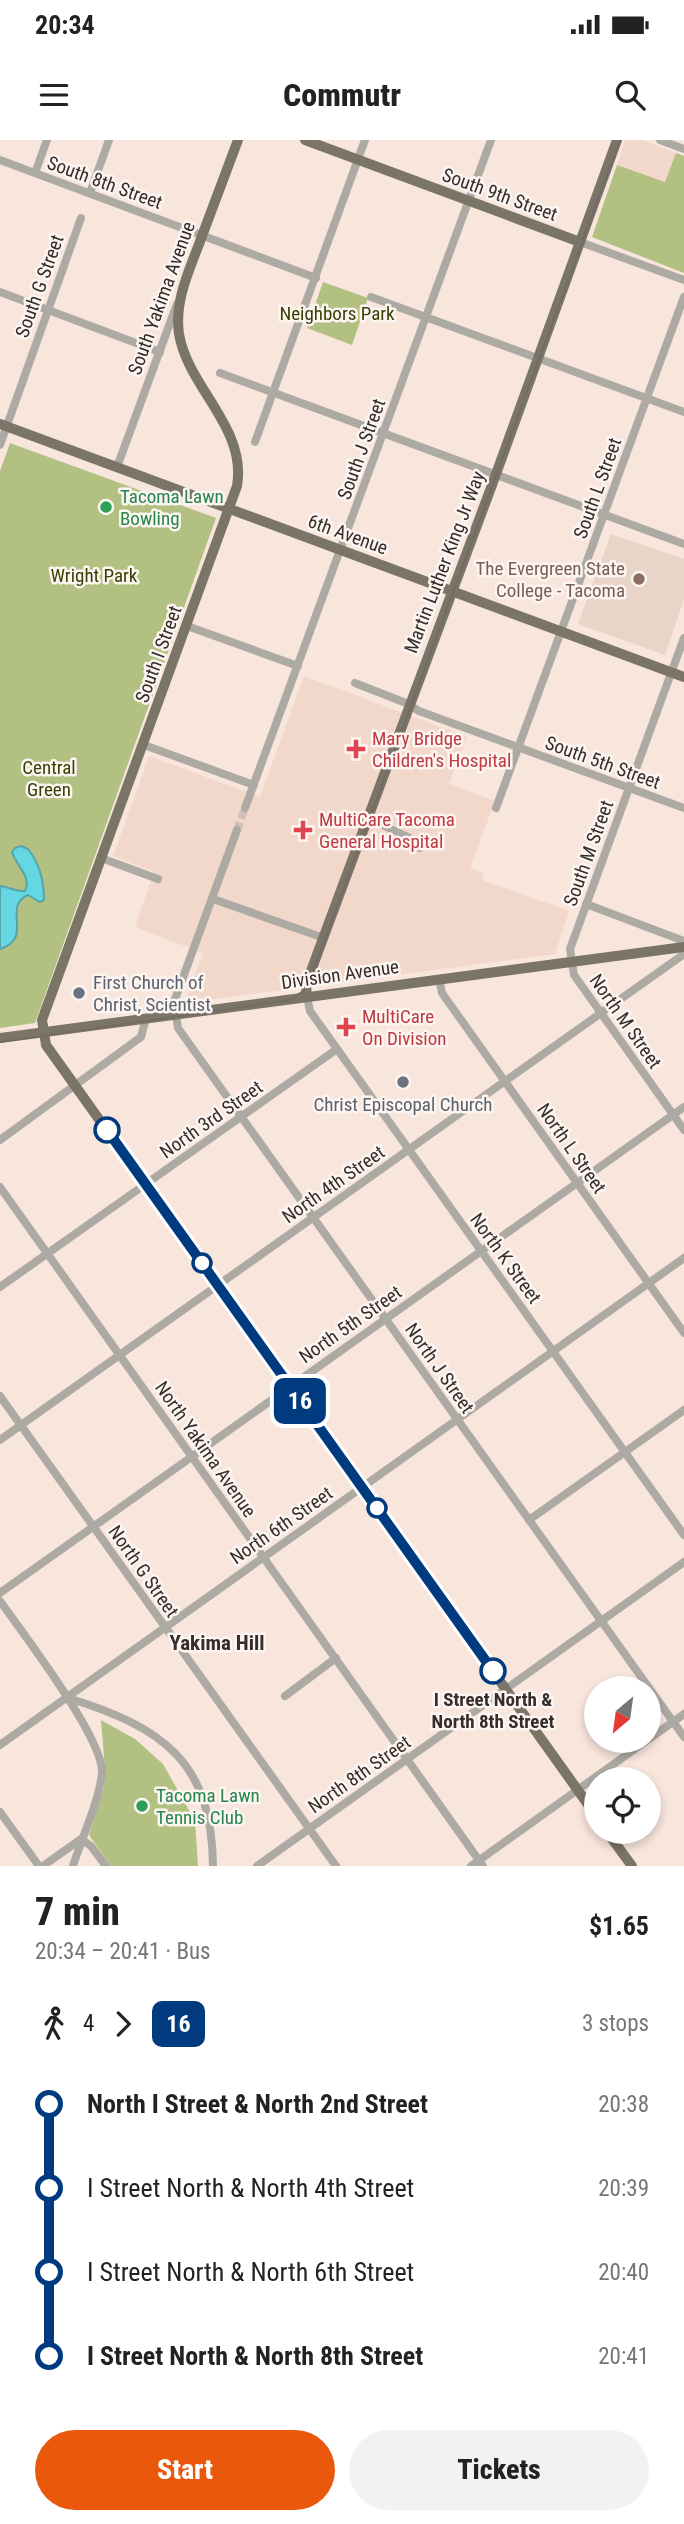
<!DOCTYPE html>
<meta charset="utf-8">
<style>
body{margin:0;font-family:"Roboto Condensed",sans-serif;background:#f2f2f2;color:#222;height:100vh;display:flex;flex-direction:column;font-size:26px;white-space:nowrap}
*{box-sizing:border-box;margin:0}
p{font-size:23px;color:#767676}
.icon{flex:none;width:38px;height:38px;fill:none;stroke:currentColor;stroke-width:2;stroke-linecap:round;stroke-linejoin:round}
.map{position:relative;height:1726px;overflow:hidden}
.details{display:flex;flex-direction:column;background:#fff;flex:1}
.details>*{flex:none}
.badge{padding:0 14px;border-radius:10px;font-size:24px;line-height:46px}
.needle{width:46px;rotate:209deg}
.controls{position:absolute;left:584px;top:1536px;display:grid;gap:14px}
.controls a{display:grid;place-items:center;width:77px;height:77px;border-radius:50%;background:#fff;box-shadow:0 4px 10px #0003;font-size:35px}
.map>.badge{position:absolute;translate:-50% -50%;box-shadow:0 0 0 4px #fff}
.legs{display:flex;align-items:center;gap:10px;height:77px;padding:0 35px;font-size:23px}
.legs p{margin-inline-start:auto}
.headline{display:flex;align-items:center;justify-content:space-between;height:119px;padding:0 35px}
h1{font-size:38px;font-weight:800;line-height:52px}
.cta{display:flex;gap:14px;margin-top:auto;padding:14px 35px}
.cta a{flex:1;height:80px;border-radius:42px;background:#ea580c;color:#fff;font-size:28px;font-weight:800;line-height:80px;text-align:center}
.cta a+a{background:#f2f2f2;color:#222}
ul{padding:0 35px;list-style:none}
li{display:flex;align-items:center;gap:24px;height:84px;font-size:26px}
li i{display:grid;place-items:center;width:10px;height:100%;margin:0 9px;background:currentColor}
li i::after{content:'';width:18px;height:18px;margin:-9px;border:5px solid;border-radius:50%;background:#fff}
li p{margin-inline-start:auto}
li:first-child i{background:linear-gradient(#0000 50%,currentColor 0)}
li:last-child i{background:linear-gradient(currentColor 50%,#0000 0)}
.status{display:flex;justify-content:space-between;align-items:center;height:49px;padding:0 35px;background:#fff;direction:ltr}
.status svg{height:19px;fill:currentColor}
header{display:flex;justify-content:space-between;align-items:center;height:91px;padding:0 35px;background:#fff;font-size:32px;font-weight:800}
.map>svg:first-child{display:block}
.built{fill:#f2d8cb}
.education{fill:#e9d4c8}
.green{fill:#b2c181}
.water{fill:#65d7e3;stroke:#56a4ab;stroke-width:2}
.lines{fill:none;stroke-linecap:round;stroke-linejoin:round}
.minor-tunnel{stroke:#d1c0b8;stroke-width:8;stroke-dasharray:8 4;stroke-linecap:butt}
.minor{stroke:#adaaa3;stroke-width:8}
.major{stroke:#7b7568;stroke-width:10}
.tram{stroke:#756a64;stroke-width:2}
.line-1-casing{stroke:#fff;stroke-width:16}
.line-1{stroke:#003b80;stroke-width:10}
.leisure-dot{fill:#2e9e5b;stroke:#fdf5f1;stroke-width:2.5}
.education-dot{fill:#8d6e63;stroke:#fdf5f1;stroke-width:2.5}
.health-dot{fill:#e0444e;stroke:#fdf5f1;stroke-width:2.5}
.worship-dot{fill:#6b7280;stroke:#fdf5f1;stroke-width:2.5}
.stop-1-dot{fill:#fff;stroke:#003b80;stroke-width:3.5}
.labels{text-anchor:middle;stroke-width:5;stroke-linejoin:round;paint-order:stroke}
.street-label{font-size:19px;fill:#342d29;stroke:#fdf5f1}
.park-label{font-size:19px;fill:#364104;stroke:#fdf5f1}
.leisure-label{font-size:19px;fill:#27864d;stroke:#fdf5f1;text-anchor:start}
.education-label{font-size:19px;fill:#785e54;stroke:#fdf5f1;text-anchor:end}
.health-label{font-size:19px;fill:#be3a42;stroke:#fdf5f1;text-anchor:start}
.worship-label{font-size:19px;fill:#5b616d;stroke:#fdf5f1;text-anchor:start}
.stop-label{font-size:19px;font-weight:bold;fill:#342d29;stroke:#fdf5f1}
.neighbourhood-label{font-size:21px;font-weight:bold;fill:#342d29;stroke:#fdf5f1}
</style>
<div class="status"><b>20:34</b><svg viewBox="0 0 49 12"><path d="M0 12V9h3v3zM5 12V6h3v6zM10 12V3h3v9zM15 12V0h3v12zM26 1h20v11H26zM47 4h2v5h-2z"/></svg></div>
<header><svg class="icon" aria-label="menu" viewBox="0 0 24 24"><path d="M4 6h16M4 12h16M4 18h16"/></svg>Commutr<svg class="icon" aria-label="search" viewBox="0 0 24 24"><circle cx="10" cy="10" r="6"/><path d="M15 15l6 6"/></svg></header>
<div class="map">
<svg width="684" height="1726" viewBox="0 0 684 1726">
<rect width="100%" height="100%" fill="#f8e5dc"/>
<g class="built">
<path d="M625 0H642L676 13 665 42 617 25Z"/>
<path d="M304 536 467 597 449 644 495 661 470 728 484 733 482 740 569 771 555 814 185 863 203 813 135 787 154 732 113 716 149 616 260 657Z"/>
</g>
<path class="education" d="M611 394 684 419V459L665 515 578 484Z"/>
<g class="green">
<path d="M676 13 684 16V133L592 97 617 25 665 42Z"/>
<path d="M323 142 368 158 352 205 307 188Z"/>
<path d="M10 303 216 378 35 883 0 888V331Z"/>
<path d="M101 1580 135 1599 163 1624 195 1681 198 1726H111L89 1695 104 1647 105 1630Z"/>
</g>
<path class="water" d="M21 706 28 709C40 724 44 742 44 760L40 762 28 755C1 767 35 798 0 809V746C9 747 16 752 25 751 32 736 16 726 12 712L15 708Z"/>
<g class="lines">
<path class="minor-tunnel" d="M237 690 245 668"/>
<g class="minor">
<path d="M660 0 684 9"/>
<path d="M0 20 316 138"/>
<path d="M35 33 47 0"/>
<path d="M90 53 109 0"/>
<path d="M580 102 684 140"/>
<path d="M0 152 160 212"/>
<path d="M371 157 684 272"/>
<path d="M220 233 684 404"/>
<path d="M255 302 365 0"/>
<path d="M0 305 81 78"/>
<path d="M117 327 177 164"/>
<path d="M187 486 298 526"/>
<path d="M684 498 570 809 574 835 684 990"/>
<path d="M355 543 406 563 419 571 684 668"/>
<path d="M144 605 254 645"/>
<path d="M245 668 491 0"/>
<path d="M496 668 684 157"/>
<path d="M368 678 414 700 420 708"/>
<path d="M237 690 174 862 178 888 684 1597"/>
<path d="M101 718 158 739"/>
<path d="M213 759 324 798"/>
<path d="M586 764 684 801"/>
<path d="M439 839 442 853 684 1193"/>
<path d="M307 857 310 871 684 1395"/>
<path d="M0 1000 141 897 146 878"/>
<path d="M0 1047 483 1726"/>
<path d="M0 1147 337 909"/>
<path d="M0 1256 336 1726"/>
<path d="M0 1300 684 814"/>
<path d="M529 1380 684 1270"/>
<path d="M0 1453 684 967"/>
<path d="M0 1461C22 1492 104 1599 102 1633 99 1662 82 1697 73 1726"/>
<path d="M285 1556 336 1518"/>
<path d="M68 1558C162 1587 212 1621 213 1726"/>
<path d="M649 1599 684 1574"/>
<path d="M0 1605 684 1118"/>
<path d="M0 1672 39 1726"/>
<path d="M43 1726 81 1699 91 1706 106 1726"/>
<path d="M257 1726 684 1422"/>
<path d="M471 1726 646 1601"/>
</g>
<g class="major">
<path d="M238 0C226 32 214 64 202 96 191 127 174 159 179 194 188 248 247 287 237 346L42 880 46 905 597 1677"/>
<path d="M305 0 580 102"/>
<path d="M0 284 684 537"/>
<path d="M307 857 306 845 318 812 492 345 617 0"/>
<path d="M0 898 684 807"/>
<path d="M607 1692 632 1726"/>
</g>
<path class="tram" d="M0 902 291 860 307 848 620 0"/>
</g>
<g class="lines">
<g class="line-1-casing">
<path id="line-1" d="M107 990 493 1531"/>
</g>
<use href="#line-1" class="line-1"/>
</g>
<g class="leisure-dot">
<circle cx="106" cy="367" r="7"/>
<circle cx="142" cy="1666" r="7"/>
</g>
<circle class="education-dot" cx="639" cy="439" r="7"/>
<g class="health-dot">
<path d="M352.5 598.5h7v7h7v7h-7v7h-7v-7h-7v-7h7z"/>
<path d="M299.5 679.5h7v7h7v7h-7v7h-7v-7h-7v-7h7z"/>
<path d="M342.5 876.5h7v7h7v7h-7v7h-7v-7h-7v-7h7z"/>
</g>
<g class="worship-dot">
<circle cx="79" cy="853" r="7"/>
<circle cx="403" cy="942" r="7"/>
</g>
<g class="stop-1-dot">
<circle cx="107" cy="990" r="12"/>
<circle cx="202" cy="1123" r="9"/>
<circle cx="377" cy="1368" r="9"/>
<circle cx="493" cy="1531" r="12"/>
</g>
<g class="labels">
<g class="street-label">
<text transform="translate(105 42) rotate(20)" y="7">South 8th Street</text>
<text transform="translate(500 54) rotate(20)" y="7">South 9th Street</text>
<text transform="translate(39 146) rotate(-70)" y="7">South G Street</text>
<text transform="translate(161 158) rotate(-70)" y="7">South Yakima Avenue</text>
<text transform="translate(361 309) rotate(-70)" y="7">South J Street</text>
<text transform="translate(597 348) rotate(-70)" y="7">South L Street</text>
<text transform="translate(348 394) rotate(20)" y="7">6th Avenue</text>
<text transform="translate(444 422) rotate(-69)" y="7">Martin Luther King Jr Way</text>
<text transform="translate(158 514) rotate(-70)" y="7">South I Street</text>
<text transform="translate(603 622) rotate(20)" y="7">South 5th Street</text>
<text transform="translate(588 713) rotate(-70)" y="7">South M Street</text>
<text transform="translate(340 834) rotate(-8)" y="7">Division Avenue</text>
<text transform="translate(626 881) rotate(55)" y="7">North M Street</text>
<text transform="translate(211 979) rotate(-35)" y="7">North 3rd Street</text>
<text transform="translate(572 1008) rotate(55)" y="7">North L Street</text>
<text transform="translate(333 1044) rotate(-35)" y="7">North 4th Street</text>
<text transform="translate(506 1118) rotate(54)" y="7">North K Street</text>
<text transform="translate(350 1184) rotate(-35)" y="7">North 5th Street</text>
<text transform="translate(440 1228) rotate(55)" y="7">North J Street</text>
<text transform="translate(206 1309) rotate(55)" y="7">North Yakima Avenue</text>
<text transform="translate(281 1385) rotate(-35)" y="7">North 6th Street</text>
<text transform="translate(144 1431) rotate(55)" y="7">North G Street</text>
<text transform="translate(359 1634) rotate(-35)" y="7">North 8th Street</text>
</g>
<g class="park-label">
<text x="337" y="180">Neighbors Park</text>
<text x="94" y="442">Wright Park</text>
<text x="49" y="634">Central<tspan x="49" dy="22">Green</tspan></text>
</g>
<g class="leisure-label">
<text x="120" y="363">Tacoma Lawn<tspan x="120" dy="22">Bowling</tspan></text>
<text x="156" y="1662">Tacoma Lawn<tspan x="156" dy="22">Tennis Club</tspan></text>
</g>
<g class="education-label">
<text x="625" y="435">The Evergreen State<tspan x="625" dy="22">College - Tacoma</tspan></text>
</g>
<g class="health-label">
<text x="372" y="605">Mary Bridge<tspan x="372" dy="22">Children's Hospital</tspan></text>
<text x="319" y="686">MultiCare Tacoma<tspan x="319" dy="22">General Hospital</tspan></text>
<text x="362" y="883">MultiCare<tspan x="362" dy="22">On Division</tspan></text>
</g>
<g class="worship-label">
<text x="93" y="849">First Church of<tspan x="93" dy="22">Christ, Scientist</tspan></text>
<text x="403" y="971" text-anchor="middle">Christ Episcopal Church</text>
</g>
<g class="stop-label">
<text x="493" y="1566">I Street North &amp;<tspan x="493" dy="22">North 8th Street</tspan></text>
</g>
<g class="neighbourhood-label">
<text x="217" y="1510">Yakima Hill</text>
</g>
</g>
</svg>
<div class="controls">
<a><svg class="needle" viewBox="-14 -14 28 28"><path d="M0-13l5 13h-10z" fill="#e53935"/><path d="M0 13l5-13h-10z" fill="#767676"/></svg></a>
<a><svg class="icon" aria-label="locate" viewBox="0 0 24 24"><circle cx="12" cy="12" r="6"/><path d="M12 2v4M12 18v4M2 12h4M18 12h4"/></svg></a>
</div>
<b class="badge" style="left:300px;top:1261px;background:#003b80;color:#fff">16</b>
</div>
<section class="details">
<div class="headline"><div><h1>7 min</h1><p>20:34 – 20:41 · Bus</p></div><b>$1.65</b></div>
<div class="legs"><svg class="icon" aria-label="walk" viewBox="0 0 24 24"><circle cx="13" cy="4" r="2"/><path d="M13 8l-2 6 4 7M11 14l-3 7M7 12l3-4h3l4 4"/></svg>4<svg class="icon" aria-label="forward" viewBox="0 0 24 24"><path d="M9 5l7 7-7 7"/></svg><b class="badge" style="background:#003b80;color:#fff">16</b><p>3 stops</p></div>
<ul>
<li><i style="color:#003b80"></i><b>North I Street &amp; North 2nd Street</b><p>20:38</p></li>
<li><i style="color:#003b80"></i><span>I Street North &amp; North 4th Street</span><p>20:39</p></li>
<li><i style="color:#003b80"></i><span>I Street North &amp; North 6th Street</span><p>20:40</p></li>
<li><i style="color:#003b80"></i><b>I Street North &amp; North 8th Street</b><p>20:41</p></li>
</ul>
<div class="cta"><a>Start</a><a>Tickets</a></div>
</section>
